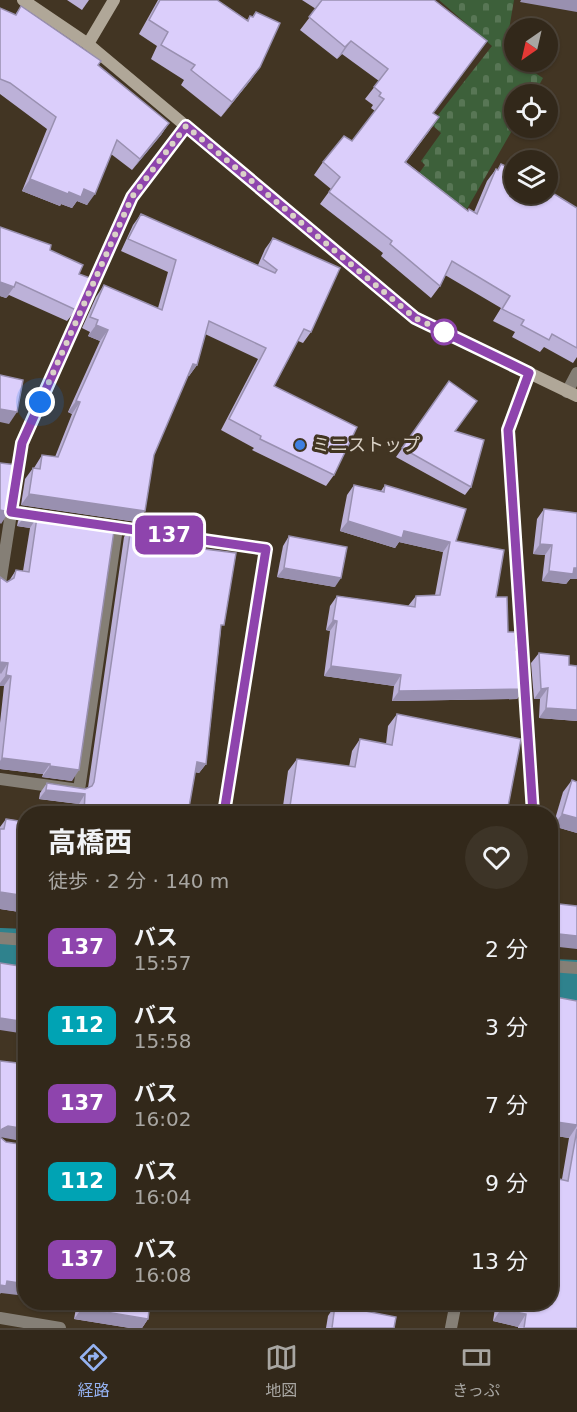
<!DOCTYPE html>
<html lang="ja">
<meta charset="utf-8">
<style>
body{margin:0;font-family:"DejaVu Sans","Noto Sans JP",sans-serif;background:#3d3427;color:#f1f3f6;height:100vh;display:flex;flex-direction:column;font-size:22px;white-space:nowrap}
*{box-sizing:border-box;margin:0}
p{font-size:20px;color:#a8a6a2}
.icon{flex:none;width:33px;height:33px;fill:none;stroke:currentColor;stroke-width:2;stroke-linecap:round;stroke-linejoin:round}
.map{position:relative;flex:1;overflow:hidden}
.details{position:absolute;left:18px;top:806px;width:540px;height:504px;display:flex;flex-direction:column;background:#32281a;border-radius:24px;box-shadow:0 2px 4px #0004,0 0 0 2px #4d4439}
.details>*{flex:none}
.badge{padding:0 12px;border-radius:9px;font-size:21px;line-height:39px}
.needle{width:39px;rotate:214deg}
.buttons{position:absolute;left:504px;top:18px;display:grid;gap:12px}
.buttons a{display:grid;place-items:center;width:54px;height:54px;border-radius:50%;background:#32281a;box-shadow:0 2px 4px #0004,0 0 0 2px #4d4439;font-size:30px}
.you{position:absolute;width:30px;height:30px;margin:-15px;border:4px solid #fff;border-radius:50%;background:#1a73e8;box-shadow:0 0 0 9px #1a73e833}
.map>.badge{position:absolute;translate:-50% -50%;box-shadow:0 0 0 3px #fff}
.round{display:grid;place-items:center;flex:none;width:63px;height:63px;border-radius:32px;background:#3d3427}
.headline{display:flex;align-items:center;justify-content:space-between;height:102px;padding:0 30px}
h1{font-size:28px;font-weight:700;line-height:45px}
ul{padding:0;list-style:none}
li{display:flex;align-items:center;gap:18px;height:78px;padding:0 30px}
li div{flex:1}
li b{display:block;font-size:22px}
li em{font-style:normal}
li .badge{min-width:66px;font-weight:700;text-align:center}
.tab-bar{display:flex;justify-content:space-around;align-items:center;height:84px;border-top:2px solid #4d4439;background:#32281a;font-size:16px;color:#a8a6a2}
.tab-bar a{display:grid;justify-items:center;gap:3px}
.tab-bar .on{color:#95b2f1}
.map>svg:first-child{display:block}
.cemetery{fill:url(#cemetery-stones)}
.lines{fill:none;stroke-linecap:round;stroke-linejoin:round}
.river{stroke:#2f828d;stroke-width:56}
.street{stroke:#857f76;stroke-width:12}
.secondary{stroke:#b0a798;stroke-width:12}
.wall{fill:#bcb1d8}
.shaded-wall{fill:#9990b0}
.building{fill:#dbcefb;stroke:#9990b0;stroke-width:1.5}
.line-casing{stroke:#fff;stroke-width:14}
.line{stroke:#8e44ad;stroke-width:9}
.walk{stroke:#dad2c7;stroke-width:6;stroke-dasharray:0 10.8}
.stop-dot{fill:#fff;stroke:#8e44ad;stroke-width:3}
.shop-dot{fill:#3f7fe0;stroke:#423523;stroke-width:2}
.labels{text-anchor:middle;stroke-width:6;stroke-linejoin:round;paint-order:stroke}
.poi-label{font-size:18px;fill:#dad2c7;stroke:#423523;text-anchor:start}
</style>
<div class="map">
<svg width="577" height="1328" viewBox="0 0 577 1328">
<defs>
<pattern id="cemetery-stones" width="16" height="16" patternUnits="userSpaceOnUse" patternTransform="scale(1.5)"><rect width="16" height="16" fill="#3d603a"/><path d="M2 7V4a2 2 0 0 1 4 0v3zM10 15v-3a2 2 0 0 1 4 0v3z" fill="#587655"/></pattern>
</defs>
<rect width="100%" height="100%" fill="#423523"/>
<path class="cemetery" d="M439 0H514L505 53 514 59V62H518L543 78 534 94H514V127L467 209 436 187 411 184 425 165 421 161 441 133 431 124 492 46Z"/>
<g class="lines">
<g class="river">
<path d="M0 956 26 957"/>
<path d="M550 987 577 988"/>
</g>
<g class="street">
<path d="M529 373 508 430 533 813"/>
<path d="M567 392 577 373"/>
<path d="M11 512 39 516"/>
<path d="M100 525 266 549 224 813"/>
<path d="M0 584 22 443 132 197 186 125"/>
<path d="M0 779 79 790 117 528"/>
<path d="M0 938 26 940"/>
<path d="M550 966 577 968"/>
<path d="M0 1318 60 1328"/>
<path d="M451 1328 456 1302"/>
</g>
<g class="secondary">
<path d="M23 0 88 44 415 318 577 396"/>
<path d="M88 44 114 0"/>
</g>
</g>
<g class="wall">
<path d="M67 0H89L82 10Z"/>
<path d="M158 0H217L247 20 250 16 252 17 256 12 260 67 250 81 221 117 181 85 184 80 151 59 157 46 139 34Z"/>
<path d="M302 0H434L478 53 433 113 430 130 406 162 468 211 474 212 487 181 496 169 497 170 501 164 577 208V357L573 363 544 347 540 352 512 337 515 332 493 321 501 308 445 275 440 286 431 298 381 256 383 253 320 204 331 189 314 175 323 162 352 141 375 111 371 108 373 105 365 99 379 81 342 54 337 59 300 30 316 9Z"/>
<path d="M21 6 98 65 169 123 161 135 132 170 111 154 87 205 77 201 72 208 61 204 60 206 22 191 47 129 0 94V8L15 15Z"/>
<path d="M141 214 258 265 265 249 273 238 311 332 303 343 298 341 274 386 334 475 326 486 252 450 254 448 221 430 258 359 205 334 197 365 189 376H187L154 455 137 522 21 505 25 479 33 468H34L42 455 55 457 72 414 68 412 100 341 88 336 90 332 82 328 96 297 104 285 158 308 168 272 121 251 133 225Z"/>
<path d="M50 250 79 274 76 310 67 321 9 295 6 298 0 296Z"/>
<path d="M449 381 455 431 471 487 465 495 396 457Z"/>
<path d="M354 485 381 491 385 485 456 541 496 597 508 632 516 650 524 689 517 699 392 701 394 686 324 676 330 631 326 630 330 606 337 596 408 606 416 596 435 595 443 552 399 542 395 548 340 531 347 495Z"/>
<path d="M544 509 577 513V579H570L566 584 542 581 545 555 533 554 537 519Z"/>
<path d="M25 511 115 524 72 781 42 777 43 774 0 769V723L4 686H0V577L7 582 9 581 16 570 23 571 30 528 17 526 18 521Z"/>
<path d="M131 527 140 541 221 629 206 764 199 773 195 772 188 813H78L79 804 39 799 40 793 47 783 85 789 88 788 124 537Z"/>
<path d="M289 536 335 587 277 577 283 546Z"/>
<path d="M539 653 569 665 577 666V721L539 718 540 699H534L531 663Z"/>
<path d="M397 714 507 812 510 813H282L288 771 297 759 349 767 352 751 360 739 386 744 388 726Z"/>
<path d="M572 780 577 833 553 826 563 792Z"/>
<path d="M26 817V913L0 909V827L6 819 23 821Z"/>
<path d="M550 996 577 1001V1328H518V1327L493 1321 496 1302H550L562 1179 569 1138 550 1135Z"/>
<path d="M68 1302H150L148 1319 142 1328H130L74 1319 77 1303Z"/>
<path d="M335 1305 394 1328H326L328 1316Z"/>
</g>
<g class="shaded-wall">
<path d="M521 0H577V12L520 2Z"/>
<path d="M351 41 342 54 337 59 345 47Z"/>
<path d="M260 67 250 81 221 117 232 102Z"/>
<path d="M169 123 161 135 132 170 140 159Z"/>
<path d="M30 179 69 192 84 189 95 194 87 205 77 201 72 208 61 204 60 206 22 191Z"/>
<path d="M0 282 14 287 6 298 0 296Z"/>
<path d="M96 325 108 330 100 341 88 336Z"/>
<path d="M193 364 197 365 189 376 185 375Z"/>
<path d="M76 401 80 402 72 414 68 412Z"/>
<path d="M0 409 17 412 9 424 0 422Z"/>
<path d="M29 494 145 511 137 522 21 505Z"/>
<path d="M0 510 9 512 1 524 0 523Z"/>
<path d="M25 516 37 517 30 528 17 526Z"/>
<path d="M348 521 404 531 450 542 443 552 399 542 395 548 340 531Z"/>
<path d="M540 544 552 545 545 555 533 554Z"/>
<path d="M284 568 341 578 335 587 277 577Z"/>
<path d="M574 568H577V579H570L566 584 542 581 549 571Z"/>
<path d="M333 620 337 621 330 631 326 630Z"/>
<path d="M0 662 8 663 1 674 0 673Z"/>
<path d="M331 666 401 675 394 686 324 676Z"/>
<path d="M6 675 11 676 4 686H0V683Z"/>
<path d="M548 688 540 699H534L541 689Z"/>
<path d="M524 689 517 699 392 701 399 691Z"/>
<path d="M546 708 577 710V721L539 718Z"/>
<path d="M2 758 50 764 43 774 0 769V761Z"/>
<path d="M197 762 206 764 199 773 190 771Z"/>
<path d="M50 766 79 770 72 781 42 777Z"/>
<path d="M46 790 85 794 79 804 39 799Z"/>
<path d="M562 814 577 818V833L553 826Z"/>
<path d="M0 892 26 896V913L0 909Z"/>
<path d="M550 933 577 936V949L550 946Z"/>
<path d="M0 1018 26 1022V1034L0 1030Z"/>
<path d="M550 1121 577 1125V1126L569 1138 550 1135Z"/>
<path d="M8 1126 26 1129V1142L0 1137V1131L2 1129Z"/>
<path d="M7 1281 26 1284V1296L1 1293 0 1294V1285Z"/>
<path d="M82 1308 148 1319 142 1328H130L74 1319Z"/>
<path d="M501 1309 526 1314 518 1327 493 1321Z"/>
</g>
<g class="building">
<path d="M160 0H217L248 21 250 16 253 17 256 12 280 23 260 67 232 102 191 70 195 65 161 45 168 32 149 20Z"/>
<path d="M322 0H434L487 41 433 113 439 117 405 162 468 211 469 209 477 214 496 169 498 170 501 164 514 170V194H548V190L577 208V348L552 334 549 340 521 325 524 320 502 309 510 296 452 261 440 286 390 244 392 241 329 192 340 177 323 162 344 136 352 141 384 99 379 96 381 93 374 87 388 69 351 41 345 47 309 17Z"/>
<path d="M21 6 101 61 98 65 169 123 140 159 117 140 95 194 84 189 81 197 69 192 68 194 30 179 56 117 10 83 0 79V8L16 15Z"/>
<path d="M141 214 275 273 277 270 263 259 273 238 340 268 311 332 304 329 274 386 357 427 334 475 260 439 261 436 229 419 266 348 209 321 197 365 193 364 154 455 145 511 29 494 33 468 40 469 42 455 58 457 80 402 76 401 108 330 96 325 98 320 90 317 104 285 162 310 176 260 128 239Z"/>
<path d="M0 227 51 245 50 250 83 265 79 274 90 278 76 310 16 282 14 287 0 282Z"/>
<path d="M0 375 23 380 17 412 0 409Z"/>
<path d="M449 381 477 401 455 431 484 440 471 487 402 448Z"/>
<path d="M0 463 17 465 9 512 0 510Z"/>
<path d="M354 485 384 492 385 485 466 509 456 541 504 550 496 597H507L508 632H515L516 650 522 651 524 689 399 691 401 675 331 666 337 621 333 620 337 596 415 607 416 596 440 595 450 542 404 531 402 538 348 521Z"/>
<path d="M544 509 577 513V568H574L573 574 549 571 552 545 540 544Z"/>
<path d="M25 511 115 524 79 770 50 766V764L2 758 11 676 6 675 8 663 0 662V577L7 582 14 578 16 570 29 572 37 517 25 516Z"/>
<path d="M131 527 142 529 140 541 236 553 224 625H221L206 764 197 762 188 813H84L85 794 46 790 47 783 85 789 92 786 94 782Z"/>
<path d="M289 536 347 547 341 578 284 568Z"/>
<path d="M539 653 569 656V665L577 666V710L546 708 548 688 541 689Z"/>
<path d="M397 714 521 739 507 812 510 813H289L297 759 355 767 360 739 392 745Z"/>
<path d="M572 780 577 782V818L562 814Z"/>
<path d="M6 819 25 822 26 820V896L0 892V829H4Z"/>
<path d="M550 903 577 906V936L550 933Z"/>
<path d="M0 963 26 967V1022L0 1018Z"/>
<path d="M550 996 577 1001V1125L550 1121Z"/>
<path d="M0 1061 26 1064V1129L8 1126 2 1129 0 1132Z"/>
<path d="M577 1129V1328H524L526 1314 501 1309 502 1302H550V1177L568 1181Z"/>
<path d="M0 1137 6 1142 26 1145V1284L7 1281 6 1286 0 1285Z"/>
<path d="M83 1302H150L148 1319 82 1308Z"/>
<path d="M335 1305 396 1317 394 1328H332Z"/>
</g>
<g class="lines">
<g class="line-casing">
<path id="line" d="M224 813 266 549 11 512 22 443 132 197 186 126 415 318 529 373 508 430 533 813"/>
</g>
<use href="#line" class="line"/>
<path class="walk" d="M40 402 132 197 186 126 415 318 453 336 444 332"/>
</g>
<circle class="stop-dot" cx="444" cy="332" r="12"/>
<circle class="shop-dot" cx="300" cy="445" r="6"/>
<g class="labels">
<g class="poi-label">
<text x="312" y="451">ミニストップ</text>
</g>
</g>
</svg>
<div class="buttons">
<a><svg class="needle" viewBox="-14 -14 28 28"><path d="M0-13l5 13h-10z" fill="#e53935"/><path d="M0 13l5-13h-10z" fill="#a8a6a2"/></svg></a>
<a><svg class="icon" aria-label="locate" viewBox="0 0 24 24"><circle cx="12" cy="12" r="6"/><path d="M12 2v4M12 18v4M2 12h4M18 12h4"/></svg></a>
<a><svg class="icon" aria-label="layers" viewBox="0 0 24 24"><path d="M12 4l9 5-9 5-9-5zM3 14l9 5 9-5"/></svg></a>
</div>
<div class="you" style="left:40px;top:402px"></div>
<b class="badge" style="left:169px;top:535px;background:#8e44ad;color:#fff">137</b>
<section class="details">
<div class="headline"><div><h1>高橋西</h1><p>徒歩 · 2 分 · 140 m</p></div><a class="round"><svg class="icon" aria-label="heart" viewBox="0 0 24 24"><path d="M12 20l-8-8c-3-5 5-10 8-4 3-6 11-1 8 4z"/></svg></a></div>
<ul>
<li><span class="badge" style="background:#8e44ad;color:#fff">137</span><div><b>バス</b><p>15:57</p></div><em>2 分</em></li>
<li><span class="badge" style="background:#00a3b4;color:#fff">112</span><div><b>バス</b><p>15:58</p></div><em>3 分</em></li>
<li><span class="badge" style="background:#8e44ad;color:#fff">137</span><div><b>バス</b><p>16:02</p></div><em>7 分</em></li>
<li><span class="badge" style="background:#00a3b4;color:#fff">112</span><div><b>バス</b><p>16:04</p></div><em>9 分</em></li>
<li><span class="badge" style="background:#8e44ad;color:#fff">137</span><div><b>バス</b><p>16:08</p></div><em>13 分</em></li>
</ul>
</section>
</div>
<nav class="tab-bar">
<a class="on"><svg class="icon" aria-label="directions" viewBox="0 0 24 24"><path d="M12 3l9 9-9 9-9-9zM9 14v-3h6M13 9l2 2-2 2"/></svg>経路</a>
<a><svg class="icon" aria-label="map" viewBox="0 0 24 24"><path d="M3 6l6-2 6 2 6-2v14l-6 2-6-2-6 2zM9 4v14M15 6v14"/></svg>地図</a>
<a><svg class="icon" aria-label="tickets" viewBox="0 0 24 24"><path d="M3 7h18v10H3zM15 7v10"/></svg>きっぷ</a>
</nav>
